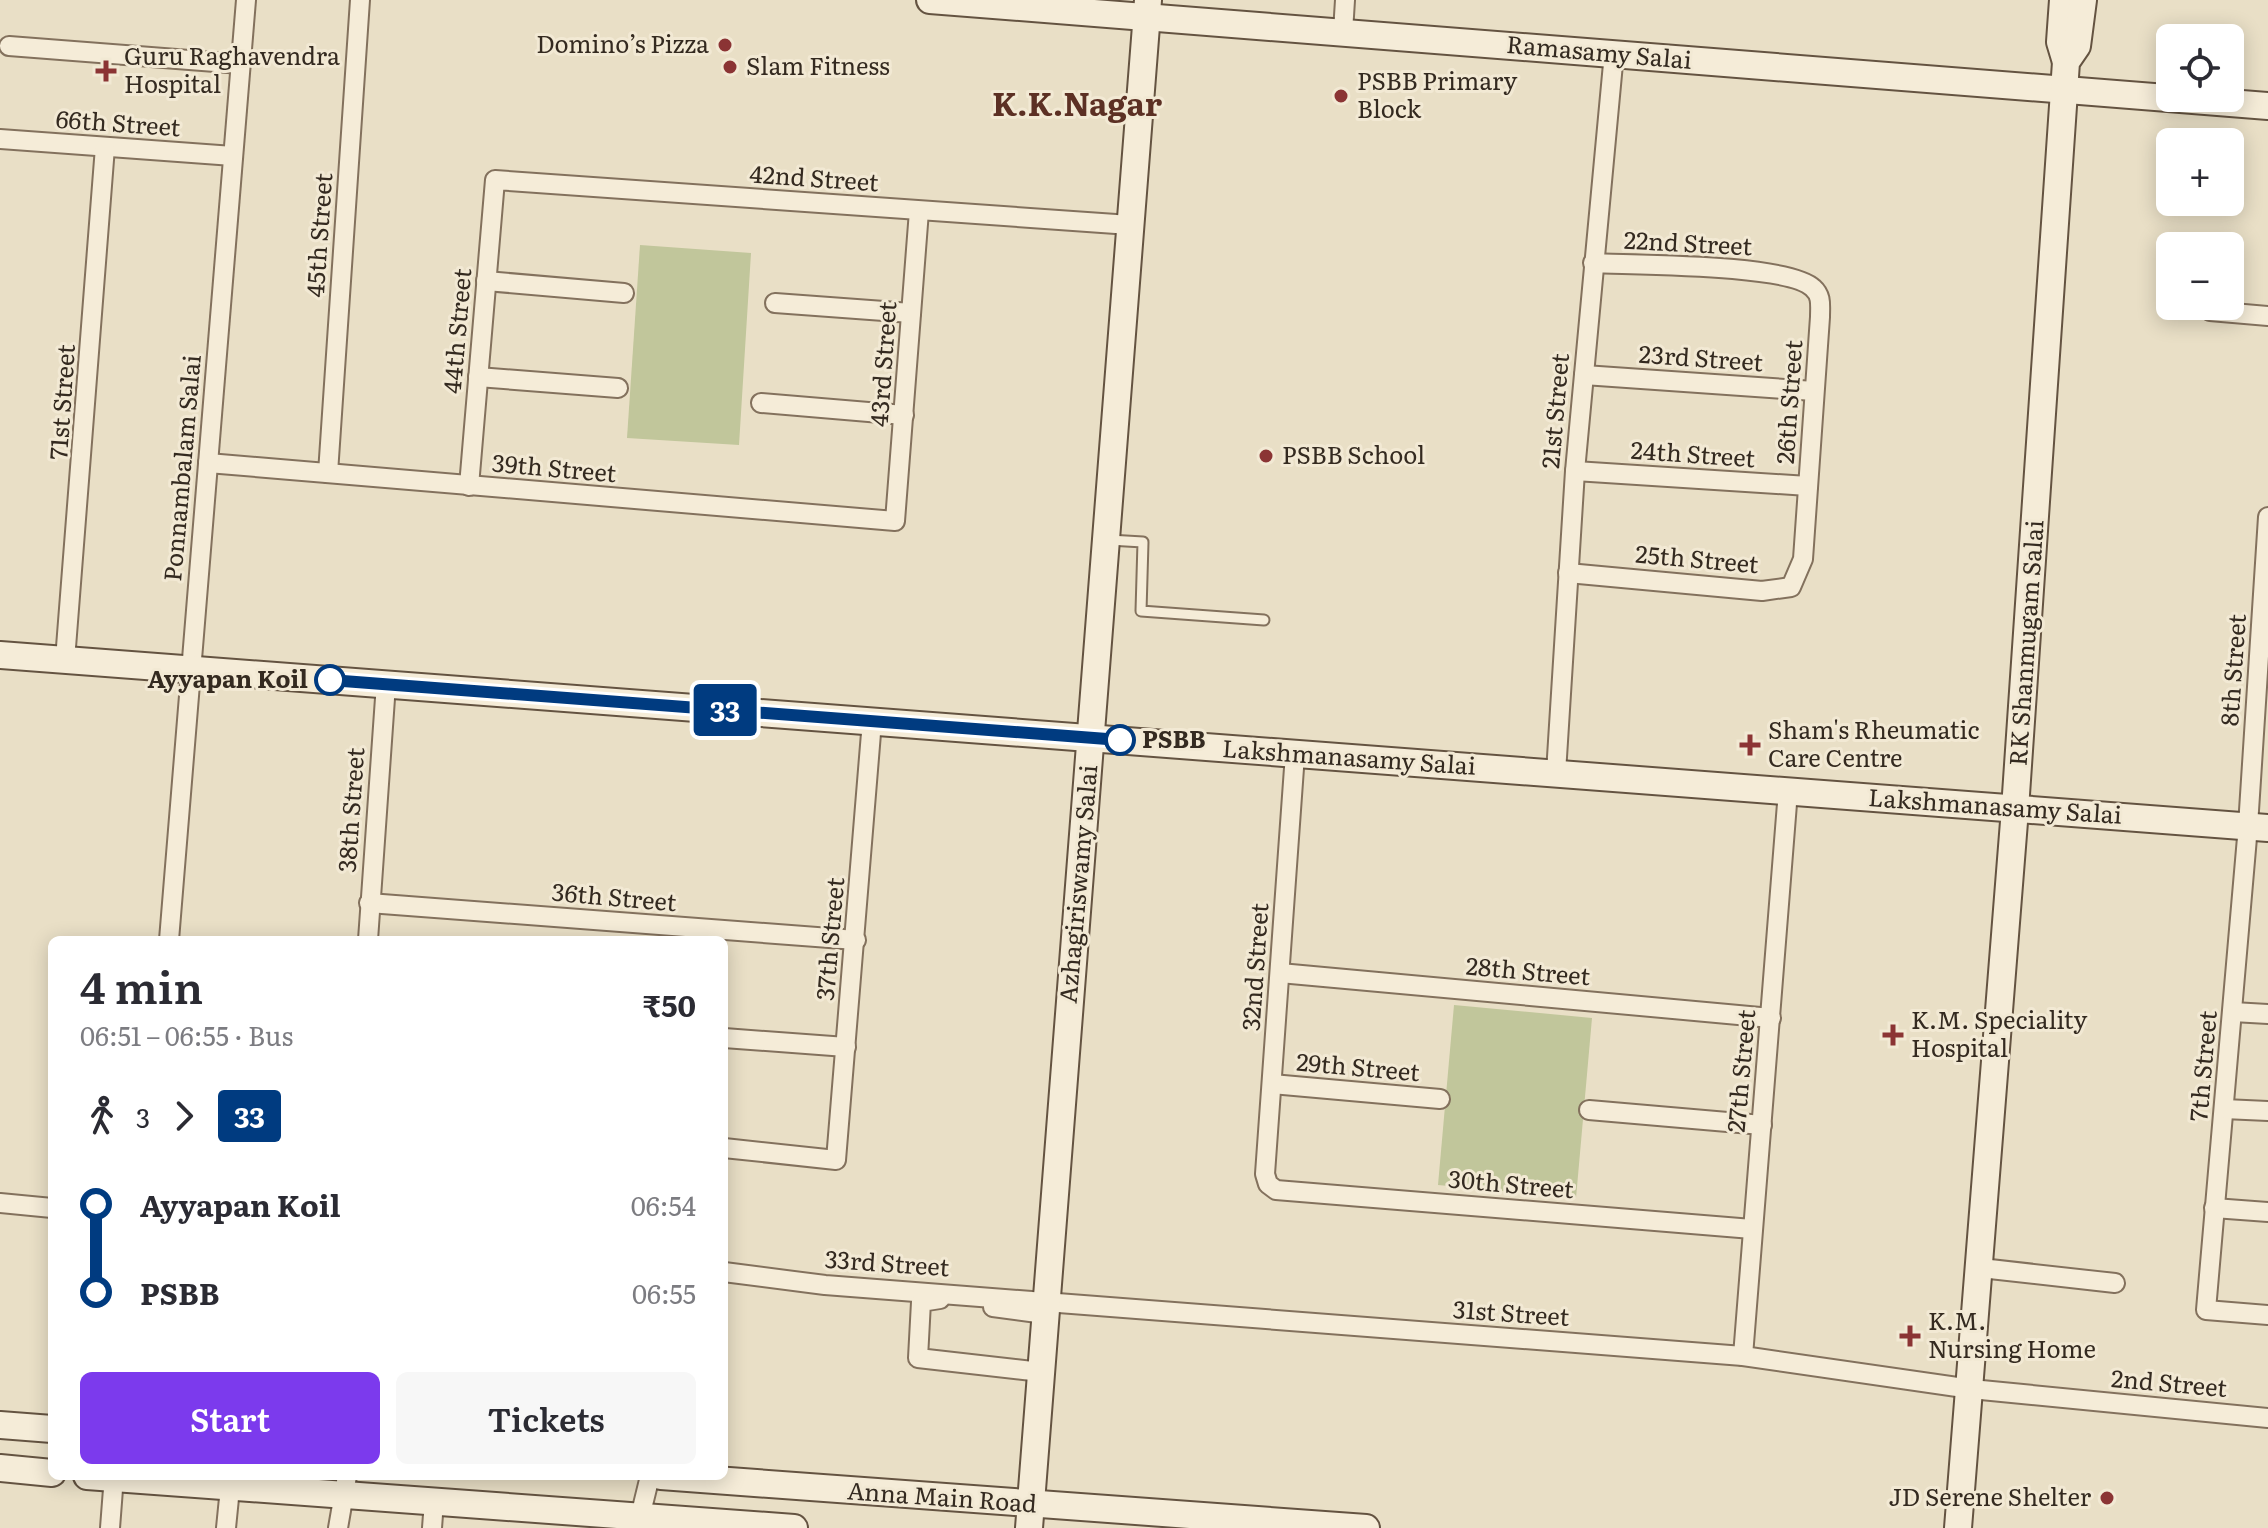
<!DOCTYPE html>
<meta charset="utf-8">
<style>
body{margin:0;font-family:Literata,serif;background:#f7f7f7;color:#2b2b33;height:100vh;display:flex;flex-direction:column;font-size:30px;white-space:nowrap}
*{box-sizing:border-box;margin:0}
p{font-size:26px;color:#7c7c81}
.icon{flex:none;width:44px;height:44px;fill:none;stroke:currentColor;stroke-width:2;stroke-linecap:round;stroke-linejoin:round}
.map{position:relative;flex:1;overflow:hidden}
.details{position:absolute;left:48px;top:936px;width:680px;height:544px;display:flex;flex-direction:column;background:#fff;border-radius:12px;box-shadow:0 4px 20px #0003}
.details>*{flex:none}
.badge{padding:0 16px;border-radius:6px;font-size:28px;line-height:52px}
.tools{position:absolute;left:2156px;top:24px;display:grid;gap:16px}
.tools a{display:grid;place-items:center;width:88px;height:88px;border-radius:12px;background:#fff;box-shadow:0 4px 20px #0003;font-size:40px}
.map>.badge{position:absolute;translate:-50% -50%;box-shadow:0 0 0 4px #fff}
.legs{display:flex;align-items:center;gap:12px;height:88px;padding:0 32px;font-size:26px}
.legs p{margin-inline-start:auto}
.headline{display:flex;align-items:center;justify-content:space-between;height:136px;padding:0 32px}
h1{font-size:44px;font-weight:600;line-height:60px}
.button{display:flex;gap:16px;margin-top:auto;padding:16px 32px}
.button a{flex:1;height:92px;border-radius:12px;background:#7c3aed;color:#fff;font-size:32px;font-weight:600;line-height:92px;text-align:center}
.button a+a{background:#f7f7f7;color:#2b2b33}
ul{padding:0 32px;list-style:none}
li{display:flex;align-items:center;gap:28px;height:88px;font-size:30px}
li i{display:grid;place-items:center;width:12px;height:100%;margin:0 10px;background:currentColor}
li i::after{content:'';width:20px;height:20px;margin:-10px;border:6px solid;border-radius:50%;background:#fff}
li p{margin-inline-start:auto}
li:first-child i{background:linear-gradient(#0000 50%,currentColor 0)}
li:last-child i{background:linear-gradient(currentColor 50%,#0000 0)}
.map>svg:first-child{display:block}
.green{fill:#c1c69b}
.lines{fill:none;stroke-linecap:round;stroke-linejoin:round}
.lane-casing{stroke:#83715d;stroke-width:13}
.street-casing{stroke:#83715d;stroke-width:22}
.secondary-casing{stroke:#645341;stroke-width:30}
.lane{stroke:#f5ecd8;stroke-width:9}
.street{stroke:#f5ecd8;stroke-width:18}
.secondary{stroke:#f5ecd8;stroke-width:26}
.line-1-casing{stroke:#fff;stroke-width:18}
.line-1{stroke:#003b80;stroke-width:12}
.poi-dot{fill:#8b3434;stroke:#f2e9d4;stroke-width:3}
.stop-1-dot{fill:#fff;stroke:#003b80;stroke-width:4}
.labels{text-anchor:middle;stroke-width:6;stroke-linejoin:round;paint-order:stroke}
.poi-label{font-size:24px;fill:#342a20;stroke:#f2e9d4;text-anchor:start}
.street-label{font-size:24px;fill:#342a20;stroke:#f2e9d4}
.stop-label{font-size:24px;font-weight:bold;fill:#342a20;stroke:#f2e9d4;text-anchor:end}
.district-label{font-size:32px;font-weight:bold;fill:#5c3024;stroke:#f2e9d4}
</style>
<div class="map">
<svg width="2268" height="1528" viewBox="0 0 2268 1528">
<rect width="100%" height="100%" fill="#e9dfc6"/>
<g class="green">
<path d="M640 245 751 253 739 445 627 438Z"/>
<path d="M1454 1005 1592 1018 1576 1198 1438 1185Z"/>
</g>
<g class="lines">
<g class="lane-casing">
<path id="lane" d="M1109 540 1143 542 1141 611 1264 620"/>
</g>
<g class="street-casing">
<g id="street">
<path d="M1343 32 1345 0"/>
<path d="M9 46 241 64"/>
<path d="M0 139 233 156"/>
<path d="M486 281 624 293"/>
<path d="M775 303 911 313"/>
<path d="M2210 311 2268 316"/>
<path d="M1584 375 1814 391"/>
<path d="M478 377 618 388"/>
<path d="M761 403 904 415"/>
<path d="M208 463 895 521 919 211"/>
<path d="M1575 471 1808 486"/>
<path d="M328 473 360 0"/>
<path d="M469 486 495 180 1130 225"/>
<path d="M2268 517 2248 826 2206 1310 2268 1315"/>
<path d="M1568 573 1762 591 1791 587 1803 559 1820 317C1820 305 1822 296 1813 288 1789 264 1634 265 1593 263"/>
<path d="M65 660 105 147"/>
<path d="M1295 754 1265 1174 1268 1184 1276 1190 1752 1229"/>
<path d="M1556 773 1575 471 1614 53"/>
<path d="M369 903 856 940"/>
<path d="M169 940 246 0"/>
<path d="M368 940 386 684"/>
<path d="M1280 973 1771 1018"/>
<path d="M2233 1012 2268 1014"/>
<path d="M724 1038 846 1047"/>
<path d="M1272 1084 1440 1099"/>
<path d="M2224 1109 2268 1111"/>
<path d="M1589 1110 1762 1125"/>
<path d="M724 1148 836 1160 872 721"/>
<path d="M0 1203 52 1208"/>
<path d="M2214 1208 2268 1212"/>
<path d="M1981 1268 2115 1283"/>
<path d="M724 1272 825 1285 1743 1356 1971 1389 2268 1418"/>
<path d="M940 1299 921 1302 918 1358 1041 1372"/>
<path d="M993 1307 1045 1314"/>
<path d="M1743 1356 1788 791"/>
<path d="M638 1525 650 1476"/>
<path d="M110 1528 114 1476"/>
<path d="M226 1528 230 1488"/>
<path d="M338 1528 347 1476"/>
<path d="M432 1528 434 1501"/>
</g>
</g>
<g class="secondary-casing">
<g id="secondary">
<path d="M930 0 2268 106"/>
<path d="M2063 0 2060 42 2066 62"/>
<path d="M0 655 2268 828"/>
<path d="M0 1425 52 1429"/>
<path d="M0 1468 52 1473"/>
<path d="M87 1476 794 1528"/>
<path d="M661 1476 1366 1528"/>
<path d="M1029 1528 1148 0"/>
<path d="M1958 1528 2015 809 2066 62 2077 46 2083 0"/>
</g>
</g>
<use href="#lane" class="lane"/>
<use href="#street" class="street"/>
<use href="#secondary" class="secondary"/>
</g>
<g class="lines">
<g class="line-1-casing">
<path id="line-1" d="M330 680 1120 740"/>
</g>
<use href="#line-1" class="line-1"/>
</g>
<g class="poi-dot">
<circle cx="725" cy="45" r="8"/>
<circle cx="730" cy="67" r="8"/>
<path d="M102 59h8v8h8v8h-8v8h-8v-8h-8v-8h8z"/>
<circle cx="1341" cy="96" r="8"/>
<circle cx="1266" cy="456" r="8"/>
<path d="M1746 733h8v8h8v8h-8v8h-8v-8h-8v-8h8z"/>
<path d="M1889 1023h8v8h8v8h-8v8h-8v-8h-8v-8h8z"/>
<path d="M1906 1324h8v8h8v8h-8v8h-8v-8h-8v-8h8z"/>
<circle cx="2107" cy="1498" r="8"/>
</g>
<g class="stop-1-dot">
<circle cx="330" cy="680" r="14"/>
<circle cx="1120" cy="740" r="14"/>
</g>
<g class="labels">
<g class="poi-label">
<text x="709" y="53" text-anchor="end">Domino’s Pizza</text>
<text x="124" y="65">Guru Raghavendra<tspan x="124" dy="28">Hospital</tspan></text>
<text x="746" y="75">Slam Fitness</text>
<text x="1357" y="90">PSBB Primary<tspan x="1357" dy="28">Block</tspan></text>
<text x="1282" y="464">PSBB School</text>
<text x="1768" y="739">Sham's Rheumatic<tspan x="1768" dy="28">Care Centre</tspan></text>
<text x="1911" y="1029">K.M. Speciality<tspan x="1911" dy="28">Hospital</tspan></text>
<text x="1928" y="1330">K.M.<tspan x="1928" dy="28">Nursing Home</tspan></text>
<text x="2091" y="1506" text-anchor="end">JD Serene Shelter</text>
</g>
<g class="street-label">
<text transform="translate(1599 53) rotate(5)" y="8">Ramasamy Salai</text>
<text transform="translate(118 124) rotate(4)" y="8">66th Street</text>
<text transform="translate(814 179) rotate(4)" y="8">42nd Street</text>
<text transform="translate(320 235) rotate(-86)" y="8">45th Street</text>
<text transform="translate(1688 244) rotate(3)" y="8">22nd Street</text>
<text transform="translate(458 331) rotate(-85)" y="8">44th Street</text>
<text transform="translate(1701 359) rotate(4)" y="8">23rd Street</text>
<text transform="translate(884 364) rotate(-86)" y="8">43rd Street</text>
<text transform="translate(63 402) rotate(-86)" y="8">71st Street</text>
<text transform="translate(1790 402) rotate(-86)" y="8">26th Street</text>
<text transform="translate(1556 411) rotate(-85)" y="8">21st Street</text>
<text transform="translate(1693 455) rotate(4)" y="8">24th Street</text>
<text transform="translate(183 468) rotate(-85)" y="8">Ponnambalam Salai</text>
<text transform="translate(554 469) rotate(5)" y="8">39th Street</text>
<text transform="translate(1697 560) rotate(5)" y="8">25th Street</text>
<text transform="translate(2027 643) rotate(-86)" y="8">RK Shanmugam Salai</text>
<text transform="translate(2234 670) rotate(-86)" y="8">8th Street</text>
<text transform="translate(1349 758) rotate(4)" y="8">Lakshmanasamy Salai</text>
<text transform="translate(1995 807) rotate(4)" y="8">Lakshmanasamy Salai</text>
<text transform="translate(352 810) rotate(-86)" y="8">38th Street</text>
<text transform="translate(1079 884) rotate(-85)" y="8">Azhagiriswamy Salai</text>
<text transform="translate(614 898) rotate(5)" y="8">36th Street</text>
<text transform="translate(831 939) rotate(-85)" y="8">37th Street</text>
<text transform="translate(1256 967) rotate(-86)" y="8">32nd Street</text>
<text transform="translate(1528 972) rotate(5)" y="8">28th Street</text>
<text transform="translate(2204 1066) rotate(-85)" y="8">7th Street</text>
<text transform="translate(1358 1068) rotate(5)" y="8">29th Street</text>
<text transform="translate(1742 1071) rotate(-85)" y="8">27th Street</text>
<text transform="translate(1511 1185) rotate(5)" y="8">30th Street</text>
<text transform="translate(887 1264) rotate(4)" y="8">33rd Street</text>
<text transform="translate(1511 1314) rotate(4)" y="8">31st Street</text>
<text transform="translate(2169 1384) rotate(5)" y="8">2nd Street</text>
<text transform="translate(942 1498) rotate(4)" y="8">Anna Main Road</text>
</g>
<g class="stop-label">
<text x="308" y="688">Ayyapan Koil</text>
<text x="1142" y="748" text-anchor="start">PSBB</text>
</g>
<g class="district-label">
<text x="1077" y="116">K.K.Nagar</text>
</g>
</g>
</svg>
<div class="tools">
<a><svg class="icon" aria-label="locate" viewBox="0 0 24 24"><circle cx="12" cy="12" r="6"/><path d="M12 2v4M12 18v4M2 12h4M18 12h4"/></svg></a>
<a>+</a>
<a>−</a>
</div>
<b class="badge" style="left:725px;top:710px;background:#003b80;color:#fff">33</b>
<section class="details">
<div class="headline"><div><h1>4 min</h1><p>06:51 – 06:55 · Bus</p></div><b>₹50</b></div>
<div class="legs"><svg class="icon" aria-label="walk" viewBox="0 0 24 24"><circle cx="13" cy="4" r="2"/><path d="M13 8l-2 6 4 7M11 14l-3 7M7 12l3-4h3l4 4"/></svg>3<svg class="icon" aria-label="forward" viewBox="0 0 24 24"><path d="M9 5l7 7-7 7"/></svg><b class="badge" style="background:#003b80;color:#fff">33</b></div>
<ul>
<li><i style="color:#003b80"></i><b>Ayyapan Koil</b><p>06:54</p></li>
<li><i style="color:#003b80"></i><b>PSBB</b><p>06:55</p></li>
</ul>
<div class="button"><a>Start</a><a>Tickets</a></div>
</section>
</div>
